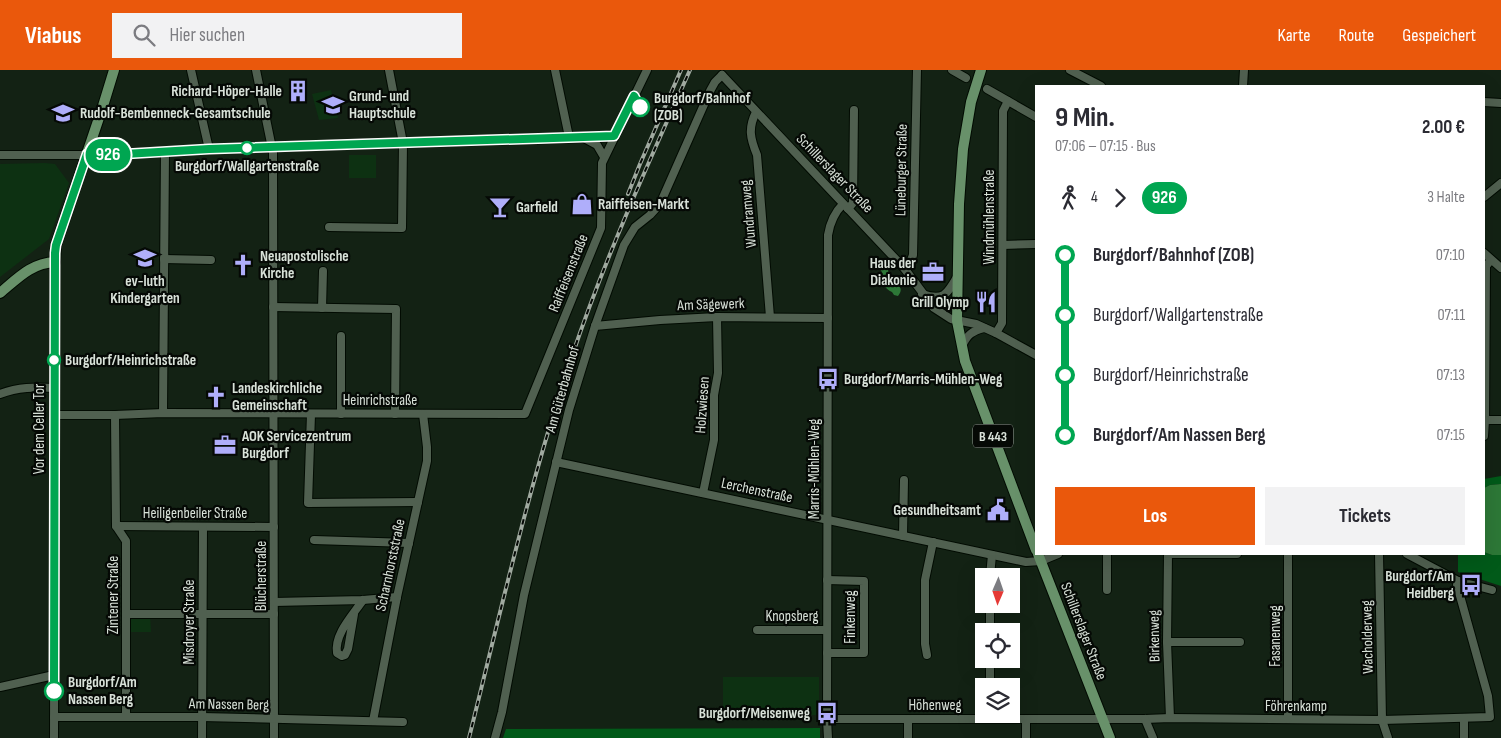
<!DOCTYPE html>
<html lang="de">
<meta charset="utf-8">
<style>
body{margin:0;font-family:"Sofia Sans Condensed",sans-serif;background:#f2f2f3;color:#2b2b33;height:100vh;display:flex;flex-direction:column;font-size:19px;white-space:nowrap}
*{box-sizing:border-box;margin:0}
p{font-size:16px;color:#7c7c81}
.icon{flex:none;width:28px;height:28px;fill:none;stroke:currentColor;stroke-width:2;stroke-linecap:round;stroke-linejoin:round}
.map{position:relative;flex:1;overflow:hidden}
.drawer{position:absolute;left:1035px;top:15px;width:450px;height:470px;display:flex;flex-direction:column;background:#fff;border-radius:0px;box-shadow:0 5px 20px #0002}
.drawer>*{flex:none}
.badge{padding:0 10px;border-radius:16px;font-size:18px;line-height:32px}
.needle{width:32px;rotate:182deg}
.buttons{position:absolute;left:975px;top:498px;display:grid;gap:10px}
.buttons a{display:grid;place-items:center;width:45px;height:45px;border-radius:0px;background:#fff;box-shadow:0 5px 20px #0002;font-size:25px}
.map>.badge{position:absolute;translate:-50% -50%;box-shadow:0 0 0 2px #fff}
.legs{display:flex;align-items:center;gap:8px;height:55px;padding:0 20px;font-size:16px}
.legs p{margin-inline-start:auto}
.head{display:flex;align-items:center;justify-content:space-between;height:85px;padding:0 20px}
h1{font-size:28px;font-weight:700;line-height:38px}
.cta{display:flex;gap:10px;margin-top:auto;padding:10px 20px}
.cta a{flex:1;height:58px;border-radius:0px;background:#ea580c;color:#fff;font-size:20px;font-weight:700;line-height:58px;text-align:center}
.cta a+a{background:#f2f2f3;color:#2b2b33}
ul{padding:0 20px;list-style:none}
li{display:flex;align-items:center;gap:18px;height:60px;font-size:19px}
li i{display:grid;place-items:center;width:8px;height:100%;margin:0 6px;background:currentColor}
li i::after{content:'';width:12px;height:12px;margin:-6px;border:4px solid;border-radius:50%;background:#fff}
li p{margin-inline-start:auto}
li:first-child i{background:linear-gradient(#0000 50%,currentColor 0)}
li:last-child i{background:linear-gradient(currentColor 50%,#0000 0)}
header{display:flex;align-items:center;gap:30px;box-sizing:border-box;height:70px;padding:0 25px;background:#ea580c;color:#fff}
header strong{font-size:24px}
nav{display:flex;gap:28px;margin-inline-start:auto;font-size:18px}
.search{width:350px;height:45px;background:#f2f2f3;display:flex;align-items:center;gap:12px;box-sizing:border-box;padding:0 18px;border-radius:0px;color:#7c7c81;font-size:19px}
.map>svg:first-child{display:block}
.green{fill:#0d3112}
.forest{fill:#015a19}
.water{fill:#2d7837}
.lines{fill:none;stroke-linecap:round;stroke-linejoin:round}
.minor-casing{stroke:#020b02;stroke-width:10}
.major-casing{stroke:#020b02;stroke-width:12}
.minor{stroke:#506050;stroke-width:8}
.major{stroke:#68916a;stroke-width:10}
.rail-casing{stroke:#a0aaa0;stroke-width:4}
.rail{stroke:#050905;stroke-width:2;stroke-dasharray:5.5;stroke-linecap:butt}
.line-1-casing{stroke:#fff;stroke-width:11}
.line-1{stroke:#00a651;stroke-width:8}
.stop-1-dot{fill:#fff;stroke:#00a651;stroke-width:2.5}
.labels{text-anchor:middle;stroke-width:4.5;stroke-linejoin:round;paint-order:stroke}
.shield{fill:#050905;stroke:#99a099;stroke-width:1}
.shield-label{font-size:14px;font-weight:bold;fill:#d8e1d8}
.poi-label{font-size:15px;font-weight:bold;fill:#d8e1d8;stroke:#050905;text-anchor:start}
.stop-label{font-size:15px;font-weight:bold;fill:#d8e1d8;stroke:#050905;text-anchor:start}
.street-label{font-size:15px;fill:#d8e1d8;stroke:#050905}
</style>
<header>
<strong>Viabus</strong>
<div class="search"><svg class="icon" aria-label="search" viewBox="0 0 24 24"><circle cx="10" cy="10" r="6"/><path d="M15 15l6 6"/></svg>Hier suchen</div>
<nav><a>Karte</a><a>Route</a><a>Gespeichert</a></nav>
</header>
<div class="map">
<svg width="1501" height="668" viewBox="0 0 1501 668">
<rect width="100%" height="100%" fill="#132214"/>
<g class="green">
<path d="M331 20 338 48 319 50 312 24Z"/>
<rect x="349" y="85" width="27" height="23"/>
<path d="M45 93 55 94 69 113 49 169 0 207V94Z"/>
<path d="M150 544 151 562H127V545Z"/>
<rect x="723" y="607" width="96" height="38"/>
</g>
<g class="forest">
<path d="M1501 406V414L1490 415 1484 418V409Z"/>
<path d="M1484 482 1492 485H1501V516L1458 502V484H1484Z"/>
<path d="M820 658V668H503L506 659Z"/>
</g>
<g class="water">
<path d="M884 195 888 198 889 210C895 215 906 216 898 226L894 225 892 222C885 219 880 212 883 204L879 197Z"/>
<path d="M1501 414V485H1492L1484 482V418L1490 415Z"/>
</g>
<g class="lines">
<g class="minor-casing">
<g id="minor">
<path d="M191 0 209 79"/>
<path d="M256 0 273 83 274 668"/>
<path d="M555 0 569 67"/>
<path d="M952 0 966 8"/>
<path d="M1070 0 1101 16"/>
<path d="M722 5 904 198 934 238 951 249 976 254 996 263 1036 285"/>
<path d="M1243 16 1244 0"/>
<path d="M987 19 1036 47"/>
<path d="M1484 32 1501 33"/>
<path d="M756 42C748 58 750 68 757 85L770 247"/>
<path d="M584 68 597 75 604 87"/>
<path d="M0 85H108L209 79 614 67"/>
<path d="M1484 127 1501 113"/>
<path d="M848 139 853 133 854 40"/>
<path d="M329 157 402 158 403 73 389 0"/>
<path d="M1003 175 1036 174"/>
<path d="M1484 183 1501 198"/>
<path d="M164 189 211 190"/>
<path d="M1491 190 1486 196 1485 350H1501"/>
<path d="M904 198 910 193 913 185 917 0"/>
<path d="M922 224C943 231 947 225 957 207"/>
<path d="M273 237 396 239 395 344"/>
<path d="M322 238 323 201"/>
<path d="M595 256 660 250 717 247 828 248"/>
<path d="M996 263 1002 253 1003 41 1008 31"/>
<path d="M341 266V344"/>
<path d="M962 276C967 265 972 261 984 258"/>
<path d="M0 324C18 317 35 317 54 318"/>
<path d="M163 343 165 82"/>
<path d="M311 344 308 433 418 432"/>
<path d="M54 345H115L163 343 525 344 601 158 602 93 647 0"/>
<path d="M115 345 116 456 126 471V647"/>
<path d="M1484 366 1485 350"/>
<path d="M556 392 1026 492 1041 491 1058 484"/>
<path d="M703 423 714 370V325L718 303 717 247"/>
<path d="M116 456 274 457"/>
<path d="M903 466 904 410"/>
<path d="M314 470 409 473"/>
<path d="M1168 484 1167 572 1170 648"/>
<path d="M1168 484H1237"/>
<path d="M1379 484 1382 650 1388 668"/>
<path d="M1407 484 1458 511 1492 520"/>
<path d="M990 506 992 485"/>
<path d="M1107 520V484"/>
<path d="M274 532 363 530 397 527"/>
<path d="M126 544H274"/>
<path d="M354 544 348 579 345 585 342 586 337 583C334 564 353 545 363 530"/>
<path d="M757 560H827"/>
<path d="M990 561V534"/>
<path d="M1167 572H1240"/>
<path d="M827 583H864V511L827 510"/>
<path d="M927 585 925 574V510L933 472"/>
<path d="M990 589V616"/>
<path d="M0 617 54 605"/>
<path d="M54 647H202L403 652"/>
<path d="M827 649H1145L1170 648 1382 650 1490 647 1488 626 1457 515 1458 511"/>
<path d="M908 649V668"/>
<path d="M1145 649 1153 668"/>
<path d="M1288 649V484"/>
<path d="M373 651 397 527 427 391V377L423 344"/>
<path d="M54 668 55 192"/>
<path d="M202 668 203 457"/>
<path d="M495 668 502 642 524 525 569 340 595 256 624 175 635 157 650 145 660 134 710 21 715 12 722 5"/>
<path d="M828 668 827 649 828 165C830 153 834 143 843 134"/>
<path d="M1026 668V649"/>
<path d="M1464 668V648"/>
</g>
</g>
<g class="major-casing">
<g id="major">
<path d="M981 0 971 32 963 79 959 134 957 251 965 291 1036 480"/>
<path d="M0 223C17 209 31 193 55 192L56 175 103 36 114 0"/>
<path d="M1038 484 1110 668"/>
</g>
</g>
<use href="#minor" class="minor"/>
<use href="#major" class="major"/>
<g class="rail-casing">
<g id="rail">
<path d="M628 124 640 94 681 0"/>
<path d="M469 668C501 540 530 411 572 286 605 188 648 94 690 0"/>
</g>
</g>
<use href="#rail" class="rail"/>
</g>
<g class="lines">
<g class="line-1-casing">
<path id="line-1" d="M54 621 55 183 56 175 87 84 108 85 209 79 614 66 634 26 640 37"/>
</g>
<use href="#line-1" class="line-1"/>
</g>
<defs>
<g id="building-bare" transform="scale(1.725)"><path d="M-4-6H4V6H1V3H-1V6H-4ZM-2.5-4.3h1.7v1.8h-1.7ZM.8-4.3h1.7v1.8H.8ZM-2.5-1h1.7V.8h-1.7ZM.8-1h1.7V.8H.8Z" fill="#afaefa" stroke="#050905" stroke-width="2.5" paint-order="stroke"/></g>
<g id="school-bare" transform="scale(1.725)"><path d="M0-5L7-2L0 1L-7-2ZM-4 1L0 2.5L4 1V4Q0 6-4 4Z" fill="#afaefa" stroke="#050905" stroke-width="2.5" paint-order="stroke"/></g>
<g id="shop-bare" transform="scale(1.725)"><path d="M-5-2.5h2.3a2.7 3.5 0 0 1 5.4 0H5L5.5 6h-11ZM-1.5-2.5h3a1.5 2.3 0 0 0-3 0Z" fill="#afaefa" stroke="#050905" stroke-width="2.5" paint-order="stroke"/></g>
<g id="bar-bare" transform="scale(1.725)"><path d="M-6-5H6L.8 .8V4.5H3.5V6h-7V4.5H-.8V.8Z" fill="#afaefa" stroke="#050905" stroke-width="2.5" paint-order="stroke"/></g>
<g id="church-bare" transform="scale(1.725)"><path d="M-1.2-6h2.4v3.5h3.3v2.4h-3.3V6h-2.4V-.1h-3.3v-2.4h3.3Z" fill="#afaefa" stroke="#050905" stroke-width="2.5" paint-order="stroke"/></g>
<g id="office-bare" transform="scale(1.725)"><path d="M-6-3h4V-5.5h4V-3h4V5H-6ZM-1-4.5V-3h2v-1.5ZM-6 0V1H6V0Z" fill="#afaefa" stroke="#050905" stroke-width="2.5" paint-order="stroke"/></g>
<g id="restaurant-bare" transform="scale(1.725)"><path d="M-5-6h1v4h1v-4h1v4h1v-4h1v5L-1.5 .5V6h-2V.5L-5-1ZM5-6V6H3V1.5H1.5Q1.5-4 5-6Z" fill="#afaefa" stroke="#050905" stroke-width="2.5" paint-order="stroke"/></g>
<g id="bus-bare" transform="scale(1.725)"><path d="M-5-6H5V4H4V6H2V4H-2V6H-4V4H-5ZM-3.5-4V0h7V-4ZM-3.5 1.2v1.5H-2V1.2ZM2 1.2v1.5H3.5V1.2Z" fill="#afaefa" stroke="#050905" stroke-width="2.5" paint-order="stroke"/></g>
<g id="civic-bare" transform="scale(1.725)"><path d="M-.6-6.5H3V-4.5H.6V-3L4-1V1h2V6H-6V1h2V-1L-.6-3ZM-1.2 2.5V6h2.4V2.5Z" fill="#afaefa" stroke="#050905" stroke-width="2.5" paint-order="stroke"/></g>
</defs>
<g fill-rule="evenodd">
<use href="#building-bare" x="298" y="21"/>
<use href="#school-bare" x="333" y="35"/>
<use href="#school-bare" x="63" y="43"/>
<use href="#shop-bare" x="582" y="134"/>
<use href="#bar-bare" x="500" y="137"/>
<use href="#school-bare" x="145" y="188"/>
<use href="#church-bare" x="243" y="195"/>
<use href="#office-bare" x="933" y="202"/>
<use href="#restaurant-bare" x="986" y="232"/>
<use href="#bus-bare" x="828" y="309"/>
<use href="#church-bare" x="216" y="327"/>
<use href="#office-bare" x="225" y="375"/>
<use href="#civic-bare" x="998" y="440"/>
<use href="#bus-bare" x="1471" y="515"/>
<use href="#bus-bare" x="827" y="643"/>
</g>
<g class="stop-1-dot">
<circle cx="640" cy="37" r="9"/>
<circle cx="247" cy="78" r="6"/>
<circle cx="54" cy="290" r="6"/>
<circle cx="54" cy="621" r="9"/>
</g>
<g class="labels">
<rect class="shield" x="973" y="354.5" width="40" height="23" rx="4"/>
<g class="shield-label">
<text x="993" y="371">B 443</text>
</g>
<g class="poi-label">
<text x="282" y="26" text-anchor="end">Richard-Höper-Halle</text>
<text x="349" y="31">Grund- und<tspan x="349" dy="17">Hauptschule</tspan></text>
<text x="80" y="48">Rudolf-Bembenneck-Gesamtschule</text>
<text x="598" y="139">Raiffeisen-Markt</text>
<text x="516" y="142">Garfield</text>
<text x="260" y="191">Neuapostolische<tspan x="260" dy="17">Kirche</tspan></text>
<text x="916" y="198" text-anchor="end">Haus der<tspan x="916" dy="17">Diakonie</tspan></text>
<text x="145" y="216" text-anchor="middle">ev-luth<tspan x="145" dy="17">Kindergarten</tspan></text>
<text x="969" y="237" text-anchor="end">Grill Olymp</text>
<text x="844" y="314">Burgdorf/Marris-Mühlen-Weg</text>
<text x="232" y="323">Landeskirchliche<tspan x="232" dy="17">Gemeinschaft</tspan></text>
<text x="242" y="371">AOK Servicezentrum<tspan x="242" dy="17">Burgdorf</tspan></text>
<text x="981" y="445" text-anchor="end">Gesundheitsamt</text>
<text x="1454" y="511" text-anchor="end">Burgdorf/Am<tspan x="1454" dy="17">Heidberg</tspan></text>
<text x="810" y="648" text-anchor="end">Burgdorf/Meisenweg</text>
</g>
<g class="stop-label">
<text x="654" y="33">Burgdorf/Bahnhof<tspan x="654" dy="17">(ZOB)</tspan></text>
<text x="247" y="101" text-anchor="middle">Burgdorf/Wallgartenstraße</text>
<text x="65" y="295">Burgdorf/Heinrichstraße</text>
<text x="68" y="617">Burgdorf/Am<tspan x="68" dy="17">Nassen Berg</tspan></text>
</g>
<g class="street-label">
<text transform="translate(901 100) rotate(-89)" y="5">Lüneburger Straße</text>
<text transform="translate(835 103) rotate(46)" y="5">Schillerslager Straße</text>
<text transform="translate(748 144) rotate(-95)" y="5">Wundramweg</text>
<text transform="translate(989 147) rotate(-90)" y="5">Windmühlenstraße</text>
<text transform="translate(568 203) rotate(-68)" y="5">Raiffeisenstraße</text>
<text transform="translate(711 234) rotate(-2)" y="5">Am Sägewerk</text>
<text transform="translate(562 319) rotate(-74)" y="5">Am Güterbahnhof</text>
<text x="380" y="335">Heinrichstraße</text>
<text transform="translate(702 335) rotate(-86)" y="5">Holzwiesen</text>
<text transform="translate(39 359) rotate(-90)" y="5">Vor dem Celler Tor</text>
<text transform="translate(814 399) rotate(-90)" y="5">Marris-Mühlen-Weg</text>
<text transform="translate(757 420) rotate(12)" y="5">Lerchenstraße</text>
<text x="195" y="448">Heiligenbeiler Straße</text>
<text transform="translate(390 495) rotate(-78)" y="5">Scharnhorststraße</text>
<text transform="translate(261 506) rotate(-90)" y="5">Blücherstraße</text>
<text transform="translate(113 525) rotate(-90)" y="5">Zintener Straße</text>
<text x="792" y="551">Knopsberg</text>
<text transform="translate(850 547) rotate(-90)" y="5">Finkenweg</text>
<text transform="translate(189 552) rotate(-90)" y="5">Misdroyer Straße</text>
<text transform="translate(1084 561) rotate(69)" y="5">Schillerslager Straße</text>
<text transform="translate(1154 566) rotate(-91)" y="5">Birkenweg</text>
<text transform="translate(1275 566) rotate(-90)" y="5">Fasanenweg</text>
<text transform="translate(1367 567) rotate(-91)" y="5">Wacholderweg</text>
<text transform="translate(229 634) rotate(1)" y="5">Am Nassen Berg</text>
<text x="935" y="640">Höhenweg</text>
<text x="1296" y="641">Föhrenkamp</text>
</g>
</g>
</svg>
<div class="buttons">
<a><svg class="needle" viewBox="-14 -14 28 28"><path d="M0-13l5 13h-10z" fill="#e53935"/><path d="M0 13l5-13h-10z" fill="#7c7c81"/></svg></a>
<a><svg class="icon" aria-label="locate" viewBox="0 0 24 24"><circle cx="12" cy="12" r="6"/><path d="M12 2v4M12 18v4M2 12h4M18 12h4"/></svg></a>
<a><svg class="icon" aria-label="layers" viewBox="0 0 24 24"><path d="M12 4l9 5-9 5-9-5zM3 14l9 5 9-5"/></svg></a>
</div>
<b class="badge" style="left:108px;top:85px;background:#00a651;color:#fff">926</b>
<section class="drawer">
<div class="head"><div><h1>9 Min.</h1><p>07:06 – 07:15 · Bus</p></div><b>2.00 €</b></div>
<div class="legs"><svg class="icon" aria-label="walk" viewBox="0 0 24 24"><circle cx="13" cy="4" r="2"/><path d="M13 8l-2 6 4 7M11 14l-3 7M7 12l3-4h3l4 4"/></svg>4<svg class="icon" aria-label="forward" viewBox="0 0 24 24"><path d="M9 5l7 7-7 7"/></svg><b class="badge" style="background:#00a651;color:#fff">926</b><p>3 Halte</p></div>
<ul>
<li><i style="color:#00a651"></i><b>Burgdorf/Bahnhof (ZOB)</b><p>07:10</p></li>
<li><i style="color:#00a651"></i><span>Burgdorf/Wallgartenstraße</span><p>07:11</p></li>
<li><i style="color:#00a651"></i><span>Burgdorf/Heinrichstraße</span><p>07:13</p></li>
<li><i style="color:#00a651"></i><b>Burgdorf/Am Nassen Berg</b><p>07:15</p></li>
</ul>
<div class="cta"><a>Los</a><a>Tickets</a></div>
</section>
</div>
